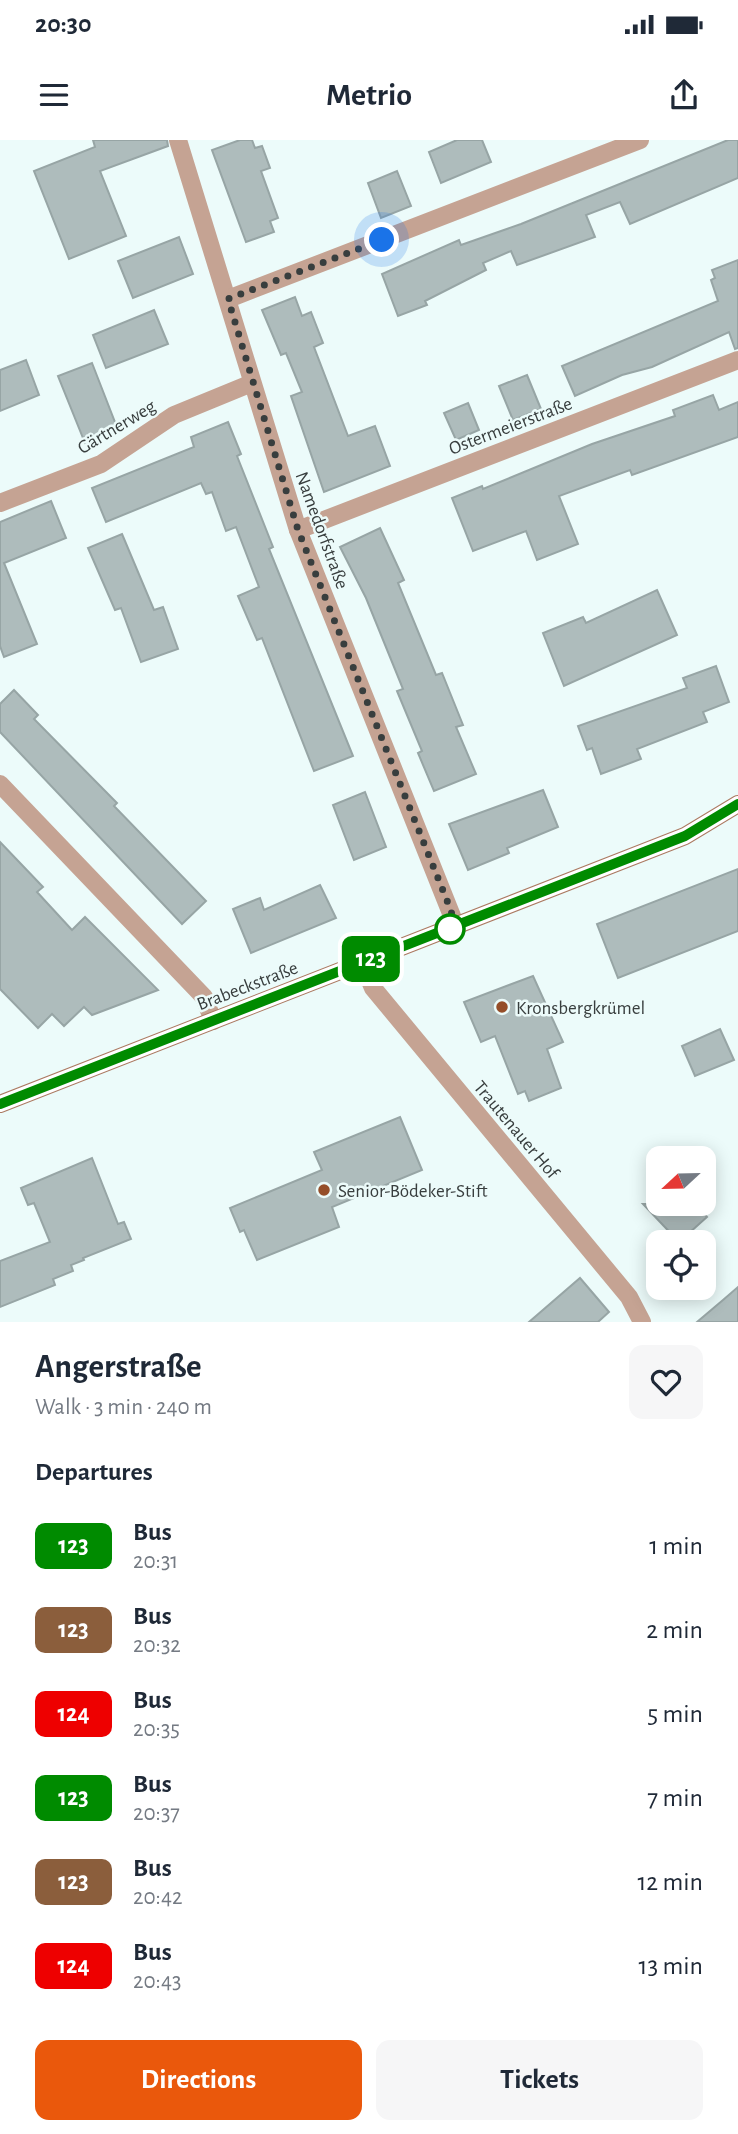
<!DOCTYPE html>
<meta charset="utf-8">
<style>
body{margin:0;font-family:"Alegreya Sans",sans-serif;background:#f6f6f7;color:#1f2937;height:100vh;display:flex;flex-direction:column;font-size:26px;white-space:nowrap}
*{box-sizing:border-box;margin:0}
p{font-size:23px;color:#747a83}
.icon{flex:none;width:38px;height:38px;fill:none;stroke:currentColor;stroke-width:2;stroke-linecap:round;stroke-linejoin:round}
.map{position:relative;height:1182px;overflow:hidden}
.side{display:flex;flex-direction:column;background:#fff;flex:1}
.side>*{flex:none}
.badge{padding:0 14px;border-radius:10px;font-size:24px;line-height:46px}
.needle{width:46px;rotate:248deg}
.fabs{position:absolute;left:646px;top:1006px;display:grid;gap:14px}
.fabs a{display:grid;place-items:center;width:70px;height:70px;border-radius:14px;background:#fff;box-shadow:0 4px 18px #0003;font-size:35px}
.you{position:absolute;width:35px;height:35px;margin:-18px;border:5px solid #fff;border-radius:50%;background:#1a73e8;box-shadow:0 0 0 10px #1a73e833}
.map>.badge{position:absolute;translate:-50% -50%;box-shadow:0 0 0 4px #fff}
h2{padding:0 35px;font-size:26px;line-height:63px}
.round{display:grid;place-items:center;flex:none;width:74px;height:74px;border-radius:14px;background:#f6f6f7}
.head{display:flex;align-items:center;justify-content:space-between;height:119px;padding:0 35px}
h1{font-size:33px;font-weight:700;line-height:52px}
.action{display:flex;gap:14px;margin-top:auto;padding:14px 35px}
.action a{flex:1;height:80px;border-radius:14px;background:#ea580c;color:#fff;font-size:28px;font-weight:700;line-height:80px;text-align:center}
.action a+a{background:#f6f6f7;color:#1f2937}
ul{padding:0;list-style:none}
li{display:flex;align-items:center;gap:21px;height:84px;padding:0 35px}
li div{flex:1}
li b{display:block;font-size:26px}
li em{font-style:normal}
li .badge{min-width:77px;font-weight:700;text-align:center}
.status{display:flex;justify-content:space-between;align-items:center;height:49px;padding:0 35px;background:#fff;direction:ltr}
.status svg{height:19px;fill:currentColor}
header{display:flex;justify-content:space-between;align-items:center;height:91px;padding:0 35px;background:#fff;font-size:32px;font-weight:700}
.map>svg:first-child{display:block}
.building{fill:#aebcbc;stroke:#97a5a5;stroke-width:2}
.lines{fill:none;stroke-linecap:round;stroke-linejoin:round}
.street{stroke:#c5a393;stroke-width:18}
.secondary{stroke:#ab7a62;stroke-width:18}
.line-casing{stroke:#fff;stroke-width:16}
.line{stroke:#008b00;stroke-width:10}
.walk{stroke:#383e3e;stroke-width:7;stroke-dasharray:0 12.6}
.stop-dot{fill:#fff;stroke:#008b00;stroke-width:3.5}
.poi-dot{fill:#954e29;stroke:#ecfbfa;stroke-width:2.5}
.labels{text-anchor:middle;stroke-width:5;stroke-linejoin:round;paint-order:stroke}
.street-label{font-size:19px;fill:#383e3e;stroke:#ecfbfa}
.poi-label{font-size:19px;fill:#383e3e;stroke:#ecfbfa;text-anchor:start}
</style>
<div class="status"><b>20:30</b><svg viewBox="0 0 49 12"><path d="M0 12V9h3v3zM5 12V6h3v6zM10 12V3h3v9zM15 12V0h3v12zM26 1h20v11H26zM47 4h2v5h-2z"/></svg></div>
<header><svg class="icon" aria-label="menu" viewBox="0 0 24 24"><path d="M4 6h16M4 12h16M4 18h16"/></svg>Metrio<svg class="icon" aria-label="share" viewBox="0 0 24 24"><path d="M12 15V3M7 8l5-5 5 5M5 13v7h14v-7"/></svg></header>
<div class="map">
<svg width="738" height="1182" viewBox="0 0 738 1182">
<rect width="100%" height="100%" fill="#ecfbfa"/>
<g class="building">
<path d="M93 0H167L168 6 100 31 126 96 69 119 34 31 95 7Z"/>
<path d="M240 0H252L255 8 262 6 270 28 261 31 278 78 270 81 274 92 246 102 212 10Z"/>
<path d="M457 0H482L491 22 441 43 429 12Z"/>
<path d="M728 0H738V38L630 84 620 62 586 75 595 97 517 125 511 111 483 123 486 130 425 161 427 165 398 176 382 134 459 100 461 105 521 84Z"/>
<path d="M397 31 411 66 381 78 368 43Z"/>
<path d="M179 97 193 134 133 158 118 121Z"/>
<path d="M738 120V208L735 209 729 192 652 227 622 235 575 256 562 226 718 161 711 140 715 138 712 130Z"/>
<path d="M295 157 302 176 311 172 323 203 314 207 348 296 375 286 390 326 324 352 291 256 302 252 286 213 281 215 262 170Z"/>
<path d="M154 170 168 204 106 228 93 195Z"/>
<path d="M26 220 39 255 0 271V230Z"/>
<path d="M92 223 118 290 85 303 58 236Z"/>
<path d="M527 235 541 269 513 280 499 246Z"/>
<path d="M713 255 719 270 738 262V297L632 335 630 330 559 356 578 404 537 420 526 391 473 411 452 358 482 346 483 349 592 304 675 276 673 270Z"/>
<path d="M468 263 479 290 456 300 444 273Z"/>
<path d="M228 282 241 314 237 316 273 407 269 409 353 616 314 631 262 498 257 500 238 456 259 447 236 387 226 391 212 352 206 354 201 343 106 382 92 348 194 307 191 297Z"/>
<path d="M51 361 66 398 4 423 37 504 4 517 0 506V382Z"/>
<path d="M380 388 404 440 398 443 436 535 442 533 463 585 456 587 476 634 434 651 418 613 422 611 397 551 403 549 366 458 340 407Z"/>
<path d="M122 394 154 470 163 467 178 509 141 522 121 468 115 470 88 408Z"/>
<path d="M657 450 677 495 564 546 543 493 583 477 586 483Z"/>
<path d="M716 526 729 562 703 572 707 582 637 609 641 619 601 634 592 608 587 610 578 586 687 548 683 538Z"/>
<path d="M14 550 38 575 34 579 117 663 114 666 206 761 182 784 0 592V564Z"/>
<path d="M543 650 558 687 507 708 509 713 468 730 449 684Z"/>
<path d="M365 652 386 707 354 720 333 665Z"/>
<path d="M0 702 43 747 37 752 72 790 85 777 158 850 92 875 84 867 64 886 52 874 38 888 0 849Z"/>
<path d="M738 729V791L618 838 597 784Z"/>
<path d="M320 745 336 778 251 813 233 769 260 758 264 770Z"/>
<path d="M533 836 563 902 547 909 561 948 529 961 525 951 518 954 495 896 481 902 464 862Z"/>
<path d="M720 889 734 920 695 936 682 906Z"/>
<path d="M400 977 422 1030 332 1067 339 1087 257 1120 244 1090 240 1092 230 1068 322 1030 314 1012Z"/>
<path d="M92 1018 118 1084 124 1082 131 1099 83 1118 84 1120 71 1125 73 1131 53 1139 55 1145 0 1167V1121L50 1102 34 1063 28 1065 21 1048Z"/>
<path d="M643 1064H695L707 1077 679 1102Z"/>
<path d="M580 1138 609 1172 598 1182H529Z"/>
<path d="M738 1147V1182H697L723 1160Z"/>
</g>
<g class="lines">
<g class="street">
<path d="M178 0 298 390 456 786"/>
<path d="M228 159 640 0"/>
<path d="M0 363 101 324 174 275 252 243"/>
<path d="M298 390 738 220"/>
<path d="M0 644 204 857 213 881"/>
<path d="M362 822 373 848 629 1157 642 1182"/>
</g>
<path class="secondary" d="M0 964 685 696 738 664"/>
</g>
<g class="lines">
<g class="line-casing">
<path id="line" d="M0 964 685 696 738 664"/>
</g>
<use href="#line" class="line"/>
<path class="walk" d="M382 100 228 159 298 390 448 763 456 786 450 789"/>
</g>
<circle class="stop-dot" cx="450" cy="789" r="14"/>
<g class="poi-dot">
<circle cx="502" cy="867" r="7"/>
<circle cx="324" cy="1050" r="7"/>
</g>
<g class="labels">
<g class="street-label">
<text transform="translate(510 285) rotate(-21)" y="7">Ostermeierstraße</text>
<text transform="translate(116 286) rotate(-31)" y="7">Gärtnerweg</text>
<text transform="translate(323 390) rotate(70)" y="7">Namedorfstraße</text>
<text transform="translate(247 845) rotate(-21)" y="7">Brabeckstraße</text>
<text transform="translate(517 989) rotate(50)" y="7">Trautenauer Hof</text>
</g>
<g class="poi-label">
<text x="516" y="874">Kronsbergkrümel</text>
<text x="338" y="1057">Senior-Bödeker-Stift</text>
</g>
</g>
</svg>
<div class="fabs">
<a><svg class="needle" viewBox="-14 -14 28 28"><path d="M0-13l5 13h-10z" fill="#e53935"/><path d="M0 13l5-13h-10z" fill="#747a83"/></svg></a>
<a><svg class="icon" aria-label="locate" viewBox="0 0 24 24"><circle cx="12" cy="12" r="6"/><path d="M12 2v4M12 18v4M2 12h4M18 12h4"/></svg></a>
</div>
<div class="you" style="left:382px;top:100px"></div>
<b class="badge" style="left:371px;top:819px;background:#008b00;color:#fff">123</b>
</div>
<section class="side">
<div class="head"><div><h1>Angerstraße</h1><p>Walk · 3 min · 240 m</p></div><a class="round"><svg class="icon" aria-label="heart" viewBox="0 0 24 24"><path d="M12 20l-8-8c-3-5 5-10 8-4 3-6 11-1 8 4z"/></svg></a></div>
<h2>Departures</h2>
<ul>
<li><span class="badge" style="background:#008b00;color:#fff">123</span><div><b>Bus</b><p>20:31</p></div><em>1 min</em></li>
<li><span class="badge" style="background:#8b5e3c;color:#fff">123</span><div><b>Bus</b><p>20:32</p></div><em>2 min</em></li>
<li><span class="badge" style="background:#e00;color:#fff">124</span><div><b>Bus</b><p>20:35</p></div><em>5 min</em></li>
<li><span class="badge" style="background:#008b00;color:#fff">123</span><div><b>Bus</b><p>20:37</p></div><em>7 min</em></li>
<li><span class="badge" style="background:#8b5e3c;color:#fff">123</span><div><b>Bus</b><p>20:42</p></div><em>12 min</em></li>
<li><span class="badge" style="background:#e00;color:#fff">124</span><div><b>Bus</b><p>20:43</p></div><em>13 min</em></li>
</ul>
<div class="action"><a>Directions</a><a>Tickets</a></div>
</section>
